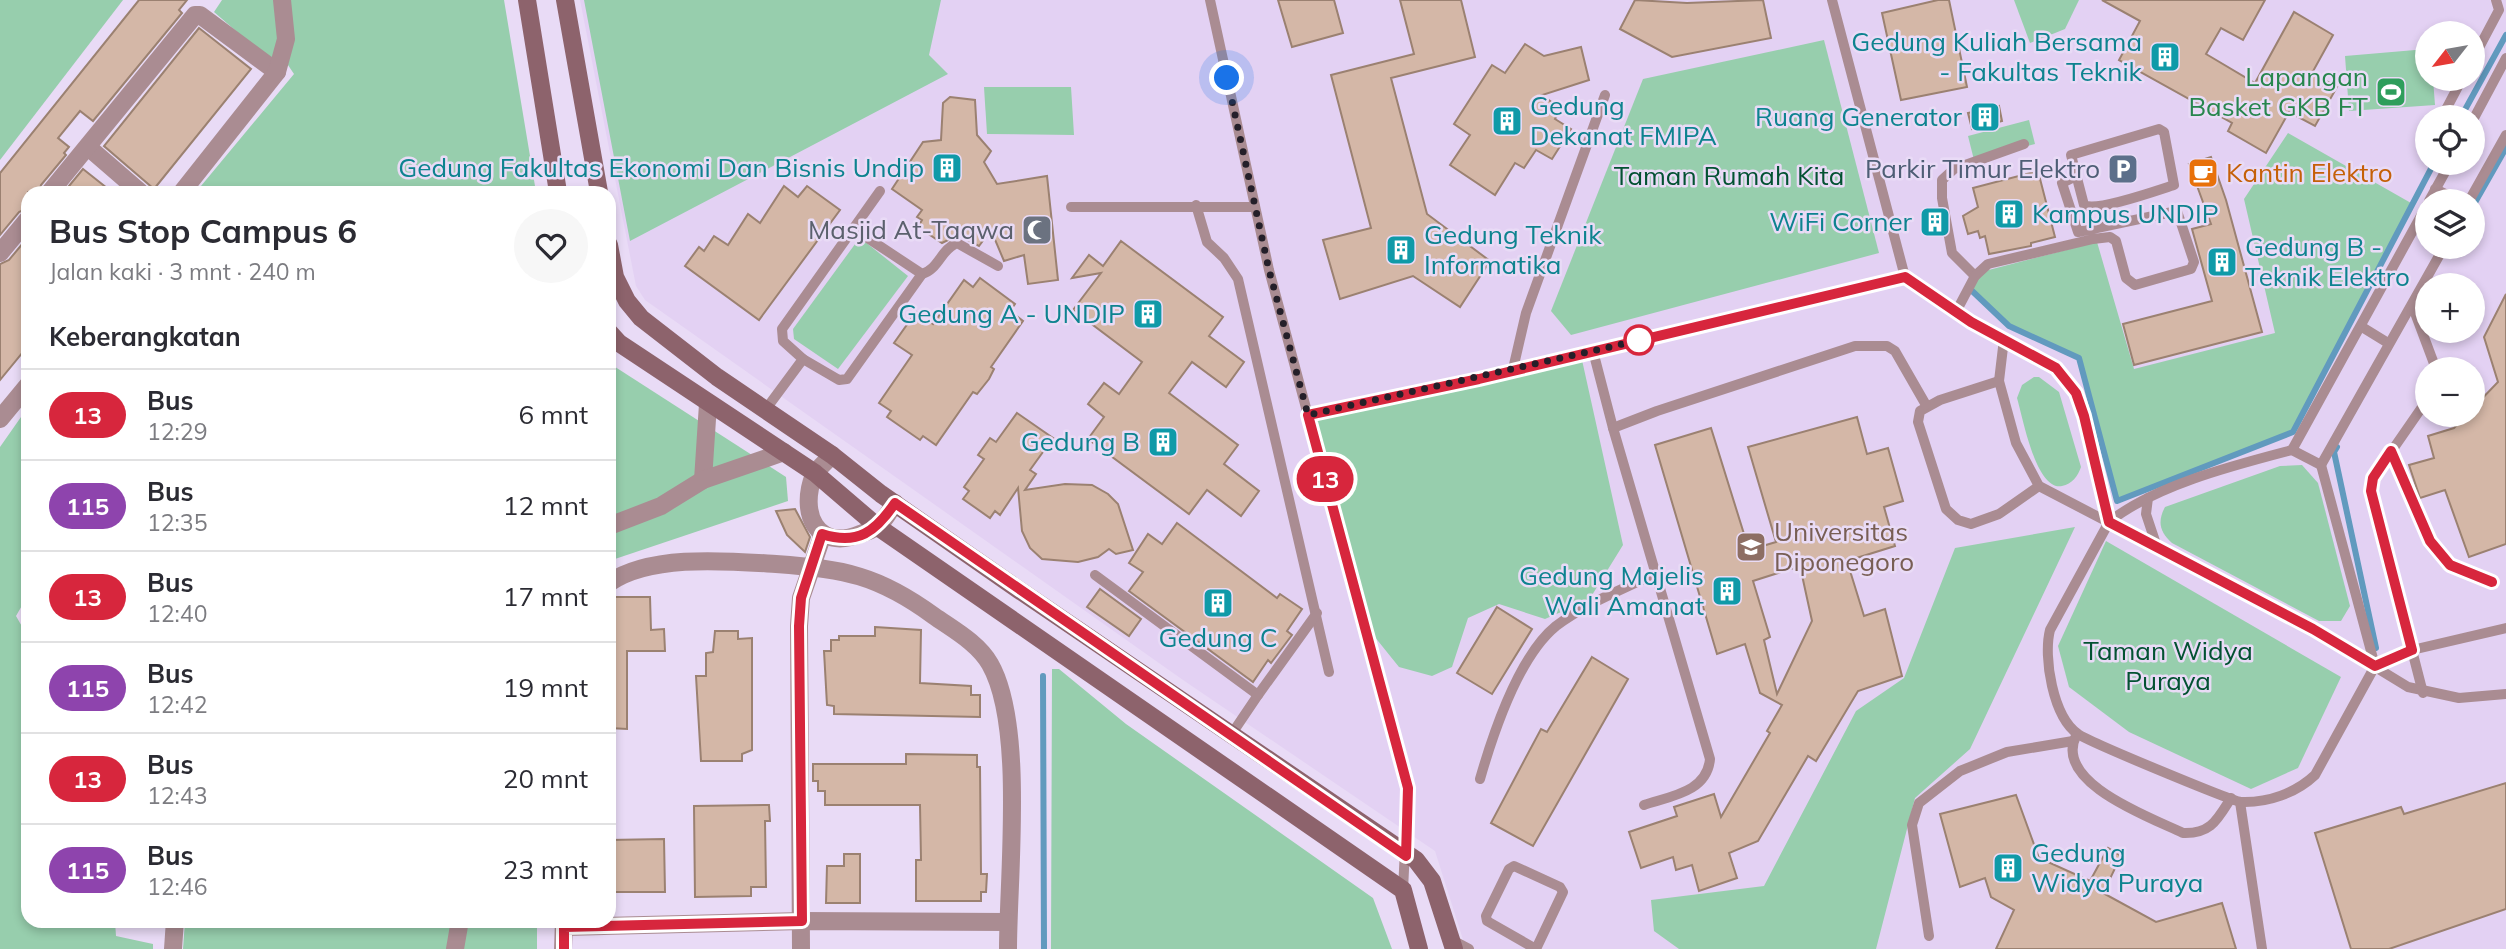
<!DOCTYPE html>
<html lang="id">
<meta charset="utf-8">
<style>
body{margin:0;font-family:Mulish,sans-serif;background:#f7f7f7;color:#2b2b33;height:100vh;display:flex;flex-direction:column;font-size:26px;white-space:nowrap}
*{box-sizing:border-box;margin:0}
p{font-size:23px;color:#7c7c81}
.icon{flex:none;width:38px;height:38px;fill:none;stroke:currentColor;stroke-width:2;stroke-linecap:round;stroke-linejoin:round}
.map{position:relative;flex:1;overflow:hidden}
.details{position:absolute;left:21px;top:186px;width:595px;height:742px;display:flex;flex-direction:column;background:#fff;border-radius:21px;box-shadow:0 4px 10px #0003}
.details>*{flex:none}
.badge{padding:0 14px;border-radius:23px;font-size:24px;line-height:46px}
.needle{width:46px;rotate:239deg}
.fabs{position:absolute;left:2415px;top:21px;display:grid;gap:14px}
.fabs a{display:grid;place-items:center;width:70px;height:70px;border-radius:50%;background:#fff;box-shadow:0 4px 10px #0003;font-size:35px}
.you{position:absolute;width:35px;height:35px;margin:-18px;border:5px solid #fff;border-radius:50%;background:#1a73e8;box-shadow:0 0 0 10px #1a73e833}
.map>.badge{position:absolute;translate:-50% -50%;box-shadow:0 0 0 4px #fff}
h2{padding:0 28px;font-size:26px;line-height:63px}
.round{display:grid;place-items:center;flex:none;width:74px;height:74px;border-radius:37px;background:#f7f7f7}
.summary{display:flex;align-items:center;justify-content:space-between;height:119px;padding:0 28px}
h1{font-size:33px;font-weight:700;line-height:52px}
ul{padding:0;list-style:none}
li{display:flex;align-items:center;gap:21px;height:91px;padding:0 28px;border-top:2px solid #e1e1e2}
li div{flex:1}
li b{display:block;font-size:26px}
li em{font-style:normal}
li .badge{min-width:77px;font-weight:700;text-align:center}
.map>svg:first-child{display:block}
.built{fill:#e3d1f3;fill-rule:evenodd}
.green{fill:#97cead}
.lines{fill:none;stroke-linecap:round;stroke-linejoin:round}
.stream{stroke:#619abe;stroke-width:6}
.building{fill:#d4b7a7;stroke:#9b8171;stroke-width:2;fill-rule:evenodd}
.lane{stroke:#aa8c92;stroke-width:10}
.street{stroke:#aa8c92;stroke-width:18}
.secondary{stroke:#8d636c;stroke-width:18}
.line-casing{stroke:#fff;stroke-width:16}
.line{stroke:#d7263d;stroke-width:10}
.walk{stroke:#241f29;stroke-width:7;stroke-dasharray:0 12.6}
.stop-dot{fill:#fff;stroke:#d7263d;stroke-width:3.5}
.labels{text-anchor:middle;stroke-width:5;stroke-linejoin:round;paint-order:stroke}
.culture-label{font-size:26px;fill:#0d838f;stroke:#e9dbf6;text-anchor:end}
.leisure-label{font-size:26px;fill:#27864d;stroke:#e9dbf6;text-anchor:end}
.service-label{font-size:26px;fill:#4e5e75;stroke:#e9dbf6;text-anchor:end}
.food-label{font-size:26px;fill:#c56008;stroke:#e9dbf6;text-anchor:start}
.park-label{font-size:26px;fill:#035232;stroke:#e9dbf6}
.worship-label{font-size:26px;fill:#5b616d;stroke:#e9dbf6;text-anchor:end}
.education-label{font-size:26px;fill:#785e54;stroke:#e9dbf6;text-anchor:start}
</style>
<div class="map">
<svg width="2506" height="949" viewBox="0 0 2506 949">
<rect width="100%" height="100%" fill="#e9dbf6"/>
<path class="built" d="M580 0H2506V949H1466L1435 851 1183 680 645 300 636 286ZM2427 33H2473V79H2427ZM2427 117H2473V163H2427ZM2427 201H2473V247H2427ZM2427 285H2473V331H2427ZM2427 369H2473V415H2427Z"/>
<g class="green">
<path d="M0 0H123L0 160Z"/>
<path d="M222 0H504L536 192H196L294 74 288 65 265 56 214 12Z"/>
<path d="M584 0H941L929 55 948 74 630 241Z"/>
<path d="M2014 0H2079L2065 29 2030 43Z"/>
<path d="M1824 40 1879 253 1571 335 1551 311 1643 79Z"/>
<path d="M2427 49V79H2433L2435 105 2349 111 2345 56Z"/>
<path d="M984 87H1071L1074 135 987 134Z"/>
<path d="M2029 120 2035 144 1974 160 1968 136Z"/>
<path d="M2288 133 2411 203 2293 432 2117 501 2079 358 2009 326 1969 288 1981 272 2097 242 2134 369 2275 333 2244 199Z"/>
<path d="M858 240 864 241 908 276 838 369 794 339 793 329Z"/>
<path d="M1582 360 1623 545 1589 600 1545 619 1499 604 1468 618 1452 667 1432 676 1399 667 1370 631 1315 419Z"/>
<path d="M609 363 786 477 788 501 609 561Z"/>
<path d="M2034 377H2039L2059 392 2081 467C2078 476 2072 484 2062 486 2036 491 2023 418 2017 398L2022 385Z"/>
<path d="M28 407V595L16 616 28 637V920L115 921 116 936 153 944V949H0V447Z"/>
<path d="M2302 465 2318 483 2350 606 2341 621H2319L2172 543C2160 532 2157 522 2165 507L2280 466Z"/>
<path d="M2075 527 1970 749 1915 798 1876 949H1679L1654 931 1651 900 1764 886 1856 711 1904 678 1955 548Z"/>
<path d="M2106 541 2341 677 2298 768 2251 789 2129 732 2069 687 2058 646Z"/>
<path d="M1052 669H1059L1126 724 1373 898 1392 949H1051Z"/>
<path d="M185 921H537V949H183Z"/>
</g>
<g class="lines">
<g class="stream">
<path d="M2461 117 2506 35"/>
<path d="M2473 206 2506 148"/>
<path d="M1969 288 2009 326 2079 358 2117 501 2293 432 2434 163"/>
<path d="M2337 447 2334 452 2376 648"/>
<path d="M1043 676 1044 949"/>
</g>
</g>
<g class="building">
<path d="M139 0H187L179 10 182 13 93 121 80 111 58 138 69 147 64 153 66 155 41 185 39 192H28V208L19 212 0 235V173Z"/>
<path d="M1278 0H1334L1343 33 1292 47Z"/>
<path d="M1400 0H1461L1475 57 1391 78 1427 214 1490 261 1460 307 1413 276 1340 299 1323 240 1371 228 1331 75 1414 54Z"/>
<path d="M1635 0 1687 3 1763 0 1771 38 1672 57 1620 29Z"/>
<path d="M1938 0H1949L1967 87 1901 100 1882 13Z"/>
<path d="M2102 0H2265L2243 40 2221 28 2206 54 2255 83 2294 12 2333 35 2312 73 2337 87 2315 126 2289 112 2266 153 2228 131 2232 123 2119 60 2140 21Z"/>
<path d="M199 28 251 69 154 189 104 146Z"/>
<path d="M1525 44 1544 56 1581 47 1589 80 1542 95 1561 109 1555 119 1571 129 1552 159 1536 150 1524 168 1515 163 1495 195 1450 165 1470 135 1454 124 1492 65 1505 73Z"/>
<path d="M950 97 975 100 977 135 991 151 984 162 997 184 1047 176 1058 280 1028 284 1024 255 1004 261 991 230 979 246 958 235 942 243 918 227 922 220 917 217 922 210 892 189 923 142 941 140 943 103Z"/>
<path d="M1999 106 2002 121 1972 129 1968 113Z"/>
<path d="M2211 157 2226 200 2262 332 2134 365 2123 324 2212 301 2192 229 2211 224 2189 164Z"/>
<path d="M83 169 112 192H64Z"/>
<path d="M2038 171 2055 237 2031 243V246L1989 254 1985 236 1980 238 1978 231 1968 234 1963 216 1978 207 1973 188Z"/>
<path d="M784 186 798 197 807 186 840 210 759 320 685 266 699 247 704 251 714 236 728 245 748 214 760 223Z"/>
<path d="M28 237V346L0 380V264L9 260Z"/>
<path d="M1121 241 1223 317 1209 336 1244 362 1226 387 1192 362 1169 393 1238 445 1224 464 1259 491 1241 516 1207 490 1189 514 1088 439 1104 417 1088 404 1104 383 1119 394 1142 362 1073 310 1101 273 1072 278 1089 255 1103 266Z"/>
<path d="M980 278 1015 304 1010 311 1023 321 991 367 994 369 989 379 977 394 973 392 936 445 923 436 920 440 887 417 891 411 879 403 912 355 894 343 916 312 933 324 964 280 973 287Z"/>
<path d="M2506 294V544L2469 557 2445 490 2420 498 2409 465 2434 458 2428 436 2454 428 2466 415H2473V408L2498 382 2484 337Z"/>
<path d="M1017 413 1053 438 1030 470 1036 474 1025 490 1065 484 1092 485 1108 494 1118 504 1133 550 1116 554 1109 549 1098 557 1078 562 1042 559 1030 548 1022 531 1018 488 1000 515 995 511 990 518 963 499 969 491 964 487 984 459 978 455 990 438 996 442Z"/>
<path d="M1857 417 1867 454 1888 448 1903 501 1884 507 1895 546 1847 561 1864 616 1885 609 1902 676 1858 691 1816 761 1808 756 1758 841 1729 853 1737 878 1699 891 1692 865 1676 870 1673 857 1641 868 1629 832 1677 816 1674 807 1714 794 1721 817 1770 733 1767 731 1782 705 1760 693 1745 644 1717 654 1655 445 1711 428 1749 550 1776 542 1748 447ZM1800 566 1812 621 1777 694 1764 640 1770 637 1753 581Z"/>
<path d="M795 509 810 537 805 552 787 535 776 511Z"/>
<path d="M1177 523 1277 598 1280 594 1302 609 1287 631 1292 635 1271 663 1268 660 1253 682 1129 591 1143 572 1129 563 1148 534 1162 544Z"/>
<path d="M1100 589 1141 619 1129 636 1087 607Z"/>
<path d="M609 597H650L651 630 664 629 665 651H627V729L609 728Z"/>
<path d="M1497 607 1532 629 1492 694 1457 673Z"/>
<path d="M875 627 921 630 920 683 971 686V695H980V717L834 714V706L827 705 824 651H831V640H839V636H875Z"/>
<path d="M715 631H738V639L752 638V750L742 754V761H701L696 676H706V653L713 652Z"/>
<path d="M1592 657 1628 679 1533 846 1491 823 1541 729 1547 732Z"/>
<path d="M906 754 977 755V767H980L981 874H987L986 892H981V901H916V860H921L920 805H825V791H818V781H813V764H906Z"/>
<path d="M2506 783V909L2389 949H2351L2315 833 2401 807 2404 814Z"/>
<path d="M2016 795 2039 858 2090 881 2108 848 2121 856 2103 893 2156 922 2222 903 2236 949H1996L2014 910 1991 897 1985 878 1960 887 1940 814Z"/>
<path d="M769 805 770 821H765L766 887H751V896L695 897 694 806Z"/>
<path d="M664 839 665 892H609V840Z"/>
<path d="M844 854H860V903H826L827 866H844Z"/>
</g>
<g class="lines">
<g class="lane">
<path d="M1210 0 1269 270 1408 788 1403 890"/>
<path d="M1832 0 1905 277 1971 322 2056 368 2076 393 2084 416 2109 522"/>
<path d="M2473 59 2499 10 2496 0"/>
<path d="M2442 117 2462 79"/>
<path d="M2473 120 2506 58"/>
<path d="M2159 129 2164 132 2174 185C2158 190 2097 212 2084 205L2071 155Z"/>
<path d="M2423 152 2427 144"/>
<path d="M2435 189 2460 201"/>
<path d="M2429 201 2450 163"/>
<path d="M2469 201 2506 135"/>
<path d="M1196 205 1207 242 1224 258 1238 279 1329 672"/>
<path d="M1071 207H1255"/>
<path d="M854 229 922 274C939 269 941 249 957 243L998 266"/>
<path d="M1975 276 1952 253 1942 198V180L1954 169 2024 144"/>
<path d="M2412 305 2436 369"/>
<path d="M1956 312 1975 276 1988 264 2093 239 2110 237 2116 241 2126 278 2135 285 2191 269 2194 262 2177 211 2078 232 2062 183 2074 177"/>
<path d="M2362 327 2388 343"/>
<path d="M2004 339 1999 381 2016 443 2039 486 2313 629 2408 687 2459 698 2506 694"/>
<path d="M1593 351 1613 428"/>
<path d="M803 359 839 380 847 379 922 274"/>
<path d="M1513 369 1526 313 1605 95"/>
<path d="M1999 381 1940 400 1920 411 1918 422 1946 509 1958 520 1971 524 1999 514 2039 486"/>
<path d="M766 409 803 359 783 341 782 329 880 191"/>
<path d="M1308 415 1479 379 1905 277"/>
<path d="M2292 450 2427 205"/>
<path d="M2391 451 2430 540 2450 565 2492 581"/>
<path d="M2321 465 2292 450C2235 465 2155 485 2109 522L2050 630C2043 657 2053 717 2078 734 2089 742 2232 801 2241 802 2268 803 2296 793 2315 775L2375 666 2412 650 2506 628"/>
<path d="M2321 465 2444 247"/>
<path d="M2321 465 2375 666"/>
<path d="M2148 498 2146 514 2157 547"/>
<path d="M1095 575 1258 695 1317 613"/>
<path d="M2423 693 2371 491 2373 478 2427 400"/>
<path d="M1231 735 1258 695"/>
<path d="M2076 736C2053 783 2152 818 2183 833 2211 834 2217 820 2231 798"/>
<path d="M1480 779C1493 734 1519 656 1556 626 1586 603 1624 589 1656 573"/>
<path d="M2240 802 2262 949"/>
<path d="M1644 805C1671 796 1707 792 1710 759L1613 428 1657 411 1855 346H1887L1895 351 1926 405"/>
<path d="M1514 866 1560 887 1563 892 1536 949 1487 921 1486 916 1509 869Z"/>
<path d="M1929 936 1912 825 1919 803 1960 771 2007 752 2073 741"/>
<path d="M1452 940 1469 949"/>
</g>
<g class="street">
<path d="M88 147 140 192"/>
<path d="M50 192 195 15H200L277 72"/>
<path d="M182 192 277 72 286 39 282 0"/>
<path d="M0 253 28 219"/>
<path d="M0 419 28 385"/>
<path d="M832 455C827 461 818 468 814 475 799 512 816 552 860 534 866 532 875 530 879 525 885 520 890 510 895 503"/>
<path d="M703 480 708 404"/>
<path d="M609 526 661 506 703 480 784 452"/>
<path d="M609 583C650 554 728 561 776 564 844 569 878 575 934 616 954 630 978 643 990 664 1025 725 1008 877 1008 949"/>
<path d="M564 927 802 921 1008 922"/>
<path d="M173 949 175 920"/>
<path d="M455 949 460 920"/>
<path d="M563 949 564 920"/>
<path d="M801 949 799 626 801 598 823 534"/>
</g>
<g class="secondary">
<path d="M527 0 558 192"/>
<path d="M565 0 599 192"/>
<path d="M609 245 615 277 627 301 641 318 717 377 832 455 881 494 1019 590 1416 860 1432 881 1454 949"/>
<path d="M609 332 619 343 815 473 878 527 1403 890 1419 949"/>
</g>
</g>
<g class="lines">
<g class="line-casing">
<path id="line" d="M564 949V927L802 921 799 626 801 598 822 534C858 546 876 531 895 503L1406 856 1408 788 1308 415 1479 379 1905 277 1971 322 2056 368 2076 393 2084 416 2109 522 2313 629 2375 666 2412 650 2371 491 2373 478 2391 451 2430 541 2450 565 2492 582"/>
</g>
<use href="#line" class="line"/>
<path class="walk" d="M1227 78 1269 270 1308 415 1645 339 1639 340"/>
</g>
<defs>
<g id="building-square" transform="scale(1.575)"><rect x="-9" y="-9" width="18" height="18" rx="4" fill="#0f9aa8" stroke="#e9dbf6"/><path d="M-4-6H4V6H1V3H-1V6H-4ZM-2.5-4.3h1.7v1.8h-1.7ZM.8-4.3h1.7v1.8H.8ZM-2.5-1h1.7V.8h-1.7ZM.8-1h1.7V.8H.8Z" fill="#fff"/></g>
<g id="stadium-square" transform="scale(1.575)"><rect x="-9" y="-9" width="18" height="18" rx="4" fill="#2e9e5b" stroke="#e9dbf6"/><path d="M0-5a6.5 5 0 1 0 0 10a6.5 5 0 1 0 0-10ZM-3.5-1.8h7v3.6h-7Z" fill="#fff"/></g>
<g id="parking-square" transform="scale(1.575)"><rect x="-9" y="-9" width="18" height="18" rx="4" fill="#5c6f8a" stroke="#e9dbf6"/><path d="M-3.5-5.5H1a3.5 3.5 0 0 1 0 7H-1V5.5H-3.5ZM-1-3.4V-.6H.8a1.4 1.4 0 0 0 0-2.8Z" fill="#fff"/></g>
<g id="cafe-square" transform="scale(1.575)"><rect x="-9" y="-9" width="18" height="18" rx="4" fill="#e8710a" stroke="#e9dbf6"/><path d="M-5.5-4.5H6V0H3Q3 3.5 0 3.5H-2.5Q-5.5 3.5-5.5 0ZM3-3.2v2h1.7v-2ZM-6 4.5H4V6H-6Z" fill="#fff"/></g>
<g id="mosque-square" transform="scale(1.575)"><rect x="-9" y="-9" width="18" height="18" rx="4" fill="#6b7280" stroke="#e9dbf6"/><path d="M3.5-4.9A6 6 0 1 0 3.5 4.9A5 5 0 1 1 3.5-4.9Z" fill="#fff"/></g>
<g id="university-square" transform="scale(1.575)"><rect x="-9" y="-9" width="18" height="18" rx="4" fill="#8d6e63" stroke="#e9dbf6"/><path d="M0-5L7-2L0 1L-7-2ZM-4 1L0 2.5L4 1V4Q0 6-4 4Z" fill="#fff"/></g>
</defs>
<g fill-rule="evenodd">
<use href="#building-square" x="2165" y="57"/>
<use href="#stadium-square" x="2391" y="92"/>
<use href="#building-square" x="1985" y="117"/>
<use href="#building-square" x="1507" y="121"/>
<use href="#building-square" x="947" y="168"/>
<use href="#parking-square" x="2123" y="169"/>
<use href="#cafe-square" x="2203" y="173"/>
<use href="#building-square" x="2009" y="214"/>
<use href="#building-square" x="1935" y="222"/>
<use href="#mosque-square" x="1037" y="230"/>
<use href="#building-square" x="1401" y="250"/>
<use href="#building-square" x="2222" y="262"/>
<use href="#building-square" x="1148" y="314"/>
<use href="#building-square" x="1163" y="442"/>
<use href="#university-square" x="1751" y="547"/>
<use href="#building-square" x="1727" y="591"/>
<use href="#building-square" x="1218" y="603"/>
<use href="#building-square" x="2008" y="868"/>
</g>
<circle class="stop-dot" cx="1639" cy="340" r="14"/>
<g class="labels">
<g class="culture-label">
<text x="2142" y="51">Gedung Kuliah Bersama<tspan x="2142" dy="30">- Fakultas Teknik</tspan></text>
<text x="1530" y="115" text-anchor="start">Gedung<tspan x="1530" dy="30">Dekanat FMIPA</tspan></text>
<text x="1962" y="126">Ruang Generator</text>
<text x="924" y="177">Gedung Fakultas Ekonomi Dan Bisnis Undip</text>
<text x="2032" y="223" text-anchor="start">Kampus UNDIP</text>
<text x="1912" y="231">WiFi Corner</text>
<text x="1424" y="244" text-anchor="start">Gedung Teknik<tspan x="1424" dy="30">Informatika</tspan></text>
<text x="2245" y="256" text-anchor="start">Gedung B -<tspan x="2245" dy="30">Teknik Elektro</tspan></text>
<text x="1125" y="323">Gedung A - UNDIP</text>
<text x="1140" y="451">Gedung B</text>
<text x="1704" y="585">Gedung Majelis<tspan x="1704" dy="30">Wali Amanat</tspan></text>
<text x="1218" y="647" text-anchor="middle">Gedung C</text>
<text x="2031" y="862" text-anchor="start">Gedung<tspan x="2031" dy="30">Widya Puraya</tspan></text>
</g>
<g class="leisure-label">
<text x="2368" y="86">Lapangan<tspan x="2368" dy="30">Basket GKB FT</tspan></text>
</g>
<g class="service-label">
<text x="2100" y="178">Parkir Timur Elektro</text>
</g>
<g class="food-label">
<text x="2226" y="182">Kantin Elektro</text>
</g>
<g class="park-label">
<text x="1729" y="185">Taman Rumah Kita</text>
<text x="2168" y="660">Taman Widya<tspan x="2168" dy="30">Puraya</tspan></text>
</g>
<g class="worship-label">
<text x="1014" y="239">Masjid At-Taqwa</text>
</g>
<g class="education-label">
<text x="1774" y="541">Universitas<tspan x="1774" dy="30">Diponegoro</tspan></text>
</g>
</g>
</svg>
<div class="fabs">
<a><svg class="needle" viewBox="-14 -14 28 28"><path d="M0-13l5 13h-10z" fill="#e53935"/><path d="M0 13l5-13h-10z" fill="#7c7c81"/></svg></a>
<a><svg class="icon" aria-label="locate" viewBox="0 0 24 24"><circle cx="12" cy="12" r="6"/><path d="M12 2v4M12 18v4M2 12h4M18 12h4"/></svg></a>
<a><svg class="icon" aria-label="layers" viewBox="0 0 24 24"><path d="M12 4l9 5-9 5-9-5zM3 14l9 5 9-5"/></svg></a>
<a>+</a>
<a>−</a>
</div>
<div class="you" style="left:1227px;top:78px"></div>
<b class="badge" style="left:1325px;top:479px;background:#d7263d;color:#fff">13</b>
<section class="details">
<div class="summary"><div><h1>Bus Stop Campus 6</h1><p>Jalan kaki · 3 mnt · 240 m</p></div><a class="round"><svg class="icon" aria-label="heart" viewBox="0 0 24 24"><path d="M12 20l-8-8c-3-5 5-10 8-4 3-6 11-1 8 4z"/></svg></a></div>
<h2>Keberangkatan</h2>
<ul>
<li><span class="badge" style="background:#d7263d;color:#fff">13</span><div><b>Bus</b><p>12:29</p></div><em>6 mnt</em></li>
<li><span class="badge" style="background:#8e44ad;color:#fff">115</span><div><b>Bus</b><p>12:35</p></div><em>12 mnt</em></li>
<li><span class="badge" style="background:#d7263d;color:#fff">13</span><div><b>Bus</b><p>12:40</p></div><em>17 mnt</em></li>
<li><span class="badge" style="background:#8e44ad;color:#fff">115</span><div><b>Bus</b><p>12:42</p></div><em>19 mnt</em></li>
<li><span class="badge" style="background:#d7263d;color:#fff">13</span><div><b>Bus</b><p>12:43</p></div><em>20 mnt</em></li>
<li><span class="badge" style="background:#8e44ad;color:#fff">115</span><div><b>Bus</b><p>12:46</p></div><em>23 mnt</em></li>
</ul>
</section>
</div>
